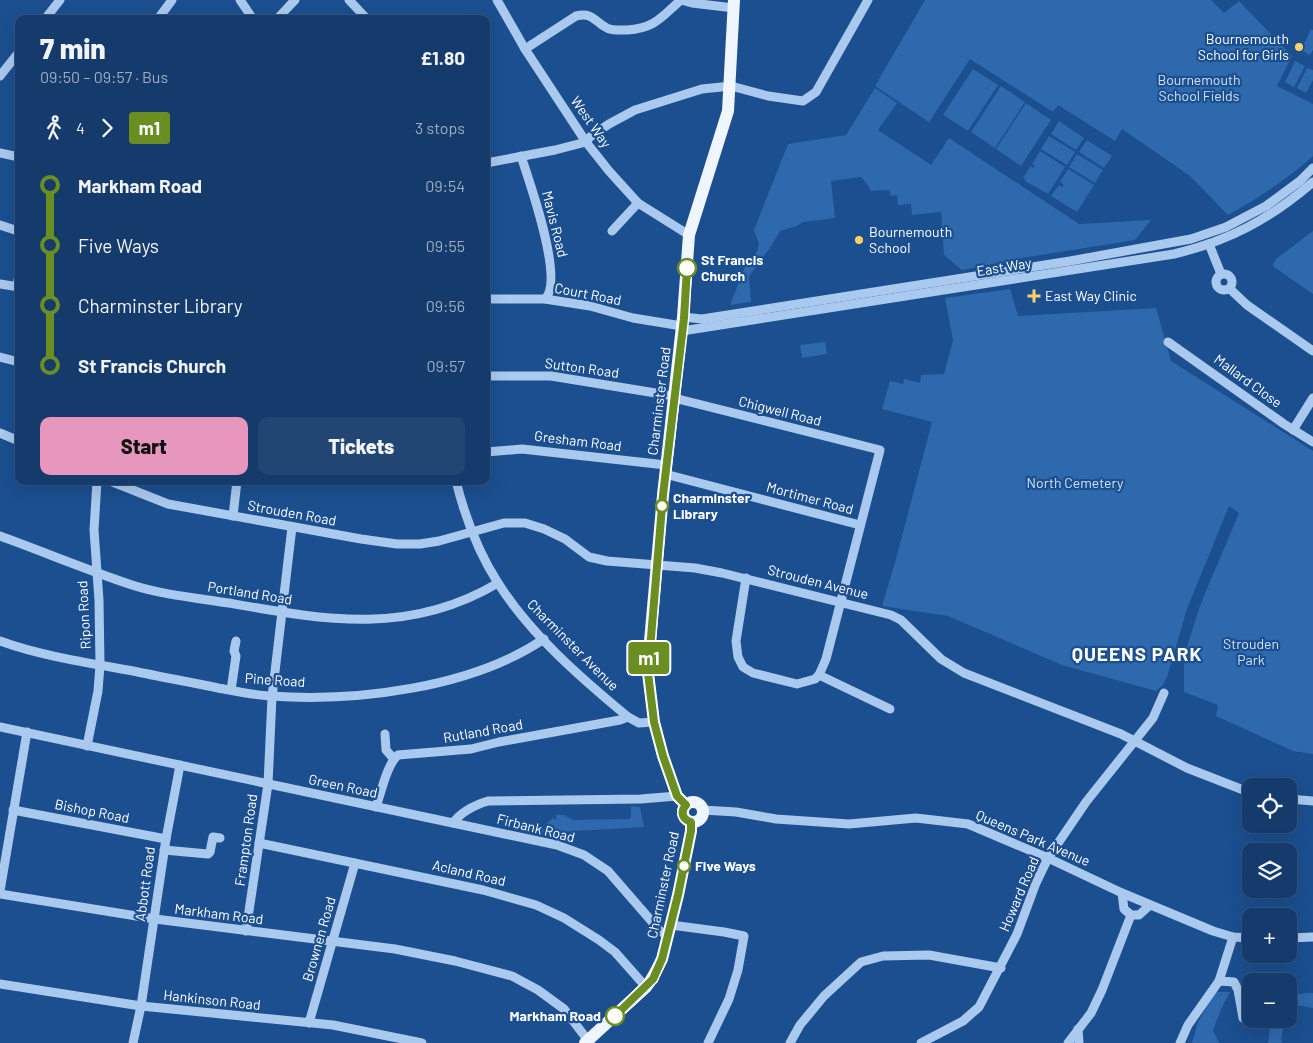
<!DOCTYPE html>
<meta charset="utf-8">
<style>
body{margin:0;font-family:Barlow,sans-serif;background:#214673;color:#f1f3f6;height:100vh;display:flex;flex-direction:column;font-size:19px;white-space:nowrap}
*{box-sizing:border-box;margin:0}
p{font-size:16px;color:#9dadc1}
.icon{flex:none;width:28px;height:28px;fill:none;stroke:currentColor;stroke-width:2;stroke-linecap:round;stroke-linejoin:round}
.map{position:relative;flex:1;overflow:hidden}
.details{position:absolute;left:15px;top:15px;width:475px;height:470px;display:flex;flex-direction:column;background:#143b6b;border-radius:10px;box-shadow:0 5px 20px #0002,0 0 0 1px #33557e}
.details>*{flex:none}
.badge{padding:0 10px;border-radius:4px;font-size:18px;line-height:32px}
.tools{position:absolute;left:1242px;top:778px;display:grid;gap:10px}
.tools a{display:grid;place-items:center;width:55px;height:55px;border-radius:10px;background:#143b6b;box-shadow:0 5px 20px #0002,0 0 0 1px #33557e;font-size:25px}
.map>.badge{position:absolute;translate:-50% -50%;box-shadow:0 0 0 2px #fff}
.legs{display:flex;align-items:center;gap:8px;height:55px;padding:0 25px;font-size:16px}
.legs p{margin-inline-start:auto}
.summary{display:flex;align-items:center;justify-content:space-between;height:85px;padding:0 25px}
h1{font-size:28px;font-weight:800;line-height:38px}
.action{display:flex;gap:10px;margin-top:auto;padding:10px 25px}
.action a{flex:1;height:58px;border-radius:10px;background:#e797bd;color:#111;font-size:20px;font-weight:800;line-height:58px;text-align:center}
.action a+a{background:#214673;color:#f1f3f6}
ul{padding:0 25px;list-style:none}
li{display:flex;align-items:center;gap:18px;height:60px;font-size:19px}
li i{display:grid;place-items:center;width:8px;height:100%;margin:0 6px;background:currentColor}
li i::after{content:'';width:12px;height:12px;margin:-6px;border:4px solid;border-radius:50%;background:#143b6b}
li p{margin-inline-start:auto}
li:first-child i{background:linear-gradient(#0000 50%,currentColor 0)}
li:last-child i{background:linear-gradient(currentColor 50%,#0000 0)}
.map>svg:first-child{display:block}
.green{fill:#2e69ad}
.lines{fill:none;stroke-linecap:round;stroke-linejoin:round}
.minor{stroke:#a9c9ee;stroke-width:9}
.major{stroke:#f0f6ff;stroke-width:12}
.line-1-casing{stroke:#fff;stroke-width:11}
.line-1{stroke:#6b8e23;stroke-width:8}
.poi-dot{fill:#ffd166;stroke:#1b4f8f;stroke-width:2}
.stop-1-dot{fill:#fff;stroke:#6b8e23;stroke-width:2.5}
.labels{text-anchor:middle;stroke-width:4.5;stroke-linejoin:round;paint-order:stroke}
.poi-label{font-size:14px;fill:#fff;stroke:#1b4f8f;text-anchor:start}
.park-label{font-size:14px;fill:#cfe3fa;stroke:#1b4f8f}
.street-label{font-size:14px;fill:#fff;stroke:#1b4f8f}
.stop-label{font-size:14px;font-weight:bold;fill:#fff;stroke:#1b4f8f;text-anchor:start}
.district-label{font-size:19px;font-weight:bold;letter-spacing:1px;fill:#fff;stroke:#1b4f8f}
</style>
<div class="map">
<svg width="1313" height="1043" viewBox="0 0 1313 1043">
<rect width="100%" height="100%" fill="#1b4f8f"/>
<g class="green">
<path d="M925 0H1211L1224 13 1239 1 1292 56 1277 86 1313 104V156C1287 179 1259 198 1228 215L1190 176 1122 129 1115 141 1058 105 1053 112 970 59 929 122 875 86Z"/>
<path d="M1311 29 1313 30V50L1310 55 1301 50Z"/>
<path d="M1295 61 1305 66 1294 87 1285 82Z"/>
<path d="M1307 68 1313 70V80L1306 93 1297 88Z"/>
<path d="M973 69 998 85 968 131 943 115Z"/>
<path d="M1001 86 1025 102 995 148 971 132Z"/>
<path d="M875 88 897 103 878 130 931 165 949 138 1079 224 1151 220 1135 240 1022 258 962 270 944 255 941 212 912 215 911 204 898 205 897 195 891 196 889 190 871 191 868 185 861 177 831 181 835 218 803 222 797 226 780 231 770 248 749 276 751 302 730 305 748 259 757 252 759 244 754 230 788 144 846 135Z"/>
<path d="M1026 103 1051 120 1021 166 996 149Z"/>
<path d="M1059 121 1084 138 1076 150 1051 134Z"/>
<path d="M1049 136 1075 152 1067 165 1041 149Z"/>
<path d="M1087 140 1112 156 1104 168 1079 152Z"/>
<path d="M1040 151 1065 167 1048 194 1025 181 1026 180 1023 178 1031 166 1033 168 1035 166 1032 164Z"/>
<path d="M1077 154 1103 170 1095 183 1069 167Z"/>
<path d="M1068 169 1094 185 1077 212 1051 196 1059 185 1062 187 1064 185 1060 182Z"/>
<path d="M1313 231V294L1274 267 1273 264 1276 259Z"/>
<path d="M1010 289 1018 316 1156 308 1171 361 1313 451V754L1293 751 1216 716 1218 705 1184 692V656L1201 603 1239 513 1229 506 1187 609 1167 677 1163 685 1156 691 1062 665 948 616 882 606 896 559 932 422 882 409 890 381 903 384 904 379 920 383 921 375 944 374 953 340 945 298Z"/>
<path d="M825 342 827 354 802 358 800 345Z"/>
<path d="M631 806 640 807 644 827 541 833 546 824 553 818 557 820 556 816 557 815H564L573 820 629 819 631 817Z"/>
<path d="M1215 992H1230L1221 1009 1213 1030 1219 1043H1192L1198 1022Z"/>
<path d="M1308 993H1313V1008L1297 1005 1289 1014V995Z"/>
<path d="M1271 1019H1286L1281 1038 1282 1043H1268Z"/>
</g>
<g class="lines">
<g class="minor">
<path d="M240 0 253 19"/>
<path d="M349 0 367 19"/>
<path d="M497 0 525 49 586 142 609 171 638 203 689 235"/>
<path d="M681 0 692 3 734 8"/>
<path d="M45 19 60 0"/>
<path d="M158 19 172 0"/>
<path d="M277 19 295 0"/>
<path d="M525 49 576 16C594 12 594 22 607 28 613 31 621 30 627 30 656 28 661 17 681 0"/>
<path d="M0 76 19 52"/>
<path d="M0 153 19 157"/>
<path d="M521 156C529 181 565 280 545 299"/>
<path d="M486 163 555 150 586 142 590 137 609 124 635 110 702 89 731 86 768 96 803 101 816 92 868 0"/>
<path d="M0 225 18 231 19 235"/>
<path d="M612 231 638 203"/>
<path d="M1209 244 1221 274"/>
<circle cx="1224" cy="282" r="8"/>
<path d="M0 284 19 287"/>
<path d="M17 287 19 274"/>
<path d="M1230 289 1247 305 1313 351"/>
<path d="M486 299H545L590 306 633 318 682 326"/>
<path d="M683 317 702 319 1070 261 1191 239 1226 227 1266 206 1300 181 1313 168"/>
<path d="M682 331 1174 254C1229 241 1270 219 1313 182"/>
<path d="M1168 342 1284 424 1313 442"/>
<path d="M0 357 19 362"/>
<path d="M486 376H551L674 396"/>
<path d="M674 398 880 450 826 659 819 675 815 679 797 684 753 673 743 667 738 657 736 641 746 578"/>
<path d="M1293 430 1313 398"/>
<path d="M0 433 19 441"/>
<path d="M486 452 522 449 666 465"/>
<path d="M665 474 860 525"/>
<path d="M110 481 168 504 361 539 397 544H420L439 541 504 523H525L544 529 565 539 589 557 607 561 695 568 722 573 891 615 901 620 941 659 964 673 1121 734 1187 768 1251 793"/>
<path d="M456 481C465 517 478 552 498 583 531 635 581 678 628 717L639 723 654 722"/>
<path d="M233 516 237 481"/>
<path d="M0 536C44 552 87 570 132 585 163 595 197 598 229 603 325 620 409 636 498 583"/>
<path d="M0 641C41 656 89 663 133 671 161 677 190 682 218 688 235 691 253 695 270 696 357 702 471 688 544 639"/>
<path d="M819 675 890 709"/>
<path d="M231 690 236 656 234 651 236 641"/>
<path d="M0 727 453 823C461 812 475 805 488 801L641 799 677 796"/>
<path d="M385 734 386 750 394 759"/>
<path d="M87 746 98 691 100 665 99 600 94 530 97 481"/>
<path d="M1289 799 1313 801"/>
<path d="M376 807C381 793 387 764 398 755L471 749 499 742 620 720 628 717"/>
<path d="M13 810 166 839"/>
<path d="M703 810 736 812 776 819 849 824 916 818 968 824 1048 858 1122 893 1213 931 1233 937 1251 938"/>
<path d="M453 823 557 845 584 855 608 871 660 931 668 936"/>
<path d="M259 843 483 890 536 905 564 918 599 940 615 952 646 987"/>
<path d="M164 850 208 854 210 852 213 837 220 838"/>
<path d="M0 891 27 732"/>
<path d="M1122 893 1124 909 1131 915H1139L1150 905"/>
<path d="M0 894 155 919 395 949 455 961 512 976 538 990 564 1009 590 1043"/>
<path d="M671 925 724 932 744 936 738 970 729 999 708 1043"/>
<path d="M246 931 268 784 272 697 292 527"/>
<path d="M1289 938 1313 937"/>
<path d="M1219 981 1234 982 1238 990 1243 1018"/>
<path d="M0 984 141 1006 333 1025 422 1043"/>
<path d="M309 1023 355 863"/>
<path d="M1078 1029 1079 1043"/>
<path d="M133 1043 141 1006 166 839 180 765"/>
<path d="M790 1043 800 1025 824 996 861 962 883 956 929 955 1001 968"/>
<path d="M921 1043 963 1021 979 1007 1017 934 1036 883 1048 858 1086 802 1153 718 1164 693"/>
<path d="M1068 1043 1091 1013 1102 990 1131 915"/>
<path d="M1180 1043 1188 1025 1219 981 1233 937"/>
</g>
<g class="major">
<circle cx="693" cy="812" r="10"/>
<path d="M686 805 677 796 663 756 654 722 648 673 650 641 663 495 683 317 689 235 728 111 734 0"/>
<path d="M585 1043 646 987C653 978 657 969 662 959L678 895 691 831V822"/>
</g>
</g>
<g class="lines">
<g class="line-1-casing">
<path id="line-1" d="M615 1016 653 979 662 959 678 895 691 831V822C682 819 680 812 686 805L677 796 663 756 654 722 648 673 663 495 684 318 687 268"/>
</g>
<use href="#line-1" class="line-1"/>
</g>
<g class="poi-dot">
<circle cx="1299" cy="47" r="5"/>
<circle cx="859" cy="240" r="5"/>
<path d="M1031.5 288.5h5v5h5v5h-5v5h-5v-5h-5v-5h5z"/>
</g>
<g class="stop-1-dot">
<circle cx="687" cy="268" r="9"/>
<circle cx="662" cy="506" r="6"/>
<circle cx="684" cy="866" r="6"/>
<circle cx="615" cy="1016" r="9"/>
</g>
<g class="labels">
<g class="poi-label">
<text x="1289" y="44" text-anchor="end">Bournemouth<tspan x="1289" dy="16">School for Girls</tspan></text>
<text x="869" y="237">Bournemouth<tspan x="869" dy="16">School</tspan></text>
<text x="1045" y="301">East Way Clinic</text>
</g>
<g class="park-label">
<text x="1199" y="85">Bournemouth<tspan x="1199" dy="16">School Fields</tspan></text>
<text x="1075" y="488">North Cemetery</text>
<text x="1251" y="649">Strouden<tspan x="1251" dy="16">Park</tspan></text>
</g>
<g class="street-label">
<text transform="translate(591 122) rotate(55)" y="5">West Way</text>
<text transform="translate(555 224) rotate(76)" y="5">Mavis Road</text>
<text transform="translate(1004 267) rotate(-9)" y="5">East Way</text>
<text transform="translate(588 294) rotate(11)" y="5">Court Road</text>
<text transform="translate(582 368) rotate(8)" y="5">Sutton Road</text>
<text transform="translate(1248 381) rotate(36)" y="5">Mallard Close</text>
<text transform="translate(659 401) rotate(-83)" y="5">Charminster Road</text>
<text transform="translate(780 411) rotate(14)" y="5">Chigwell Road</text>
<text transform="translate(578 441) rotate(7)" y="5">Gresham Road</text>
<text transform="translate(810 498) rotate(15)" y="5">Mortimer Road</text>
<text transform="translate(292 513) rotate(10)" y="5">Strouden Road</text>
<text transform="translate(818 582) rotate(14)" y="5">Strouden Avenue</text>
<text transform="translate(250 593) rotate(9)" y="5">Portland Road</text>
<text transform="translate(84 615) rotate(-93)" y="5">Ripon Road</text>
<text transform="translate(573 645) rotate(45)" y="5">Charminster Avenue</text>
<text transform="translate(275 680) rotate(4)" y="5">Pine Road</text>
<text transform="translate(483 731) rotate(-10)" y="5">Rutland Road</text>
<text transform="translate(343 786) rotate(12)" y="5">Green Road</text>
<text transform="translate(92 811) rotate(11)" y="5">Bishop Road</text>
<text transform="translate(536 828) rotate(14)" y="5">Firbank Road</text>
<text transform="translate(1033 838) rotate(23)" y="5">Queens Park Avenue</text>
<text transform="translate(246 840) rotate(-82)" y="5">Frampton Road</text>
<text transform="translate(469 873) rotate(13)" y="5">Acland Road</text>
<text transform="translate(145 884) rotate(-82)" y="5">Abbott Road</text>
<text transform="translate(663 885) rotate(-78)" y="5">Charminster Road</text>
<text transform="translate(1019 894) rotate(-67)" y="5">Howard Road</text>
<text transform="translate(219 914) rotate(7)" y="5">Markham Road</text>
<text transform="translate(319 939) rotate(-74)" y="5">Brownen Road</text>
<text transform="translate(212 1000) rotate(6)" y="5">Hankinson Road</text>
</g>
<g class="stop-label">
<text x="701" y="265">St Francis<tspan x="701" dy="16">Church</tspan></text>
<text x="673" y="503">Charminster<tspan x="673" dy="16">Library</tspan></text>
<text x="695" y="871">Five Ways</text>
<text x="601" y="1021" text-anchor="end">Markham Road</text>
</g>
<g class="district-label">
<text x="1137" y="661">QUEENS PARK</text>
</g>
</g>
</svg>
<div class="tools">
<a><svg class="icon" aria-label="locate" viewBox="0 0 24 24"><circle cx="12" cy="12" r="6"/><path d="M12 2v4M12 18v4M2 12h4M18 12h4"/></svg></a>
<a><svg class="icon" aria-label="layers" viewBox="0 0 24 24"><path d="M12 4l9 5-9 5-9-5zM3 14l9 5 9-5"/></svg></a>
<a>+</a>
<a>−</a>
</div>
<b class="badge" style="left:649px;top:658px;background:#6b8e23;color:#fff">m1</b>
<section class="details">
<div class="summary"><div><h1>7 min</h1><p>09:50 – 09:57 · Bus</p></div><b>£1.80</b></div>
<div class="legs"><svg class="icon" aria-label="walk" viewBox="0 0 24 24"><circle cx="13" cy="4" r="2"/><path d="M13 8l-2 6 4 7M11 14l-3 7M7 12l3-4h3l4 4"/></svg>4<svg class="icon" aria-label="forward" viewBox="0 0 24 24"><path d="M9 5l7 7-7 7"/></svg><b class="badge" style="background:#6b8e23;color:#fff">m1</b><p>3 stops</p></div>
<ul>
<li><i style="color:#6b8e23"></i><b>Markham Road</b><p>09:54</p></li>
<li><i style="color:#6b8e23"></i><span>Five Ways</span><p>09:55</p></li>
<li><i style="color:#6b8e23"></i><span>Charminster Library</span><p>09:56</p></li>
<li><i style="color:#6b8e23"></i><b>St Francis Church</b><p>09:57</p></li>
</ul>
<div class="action"><a>Start</a><a>Tickets</a></div>
</section>
</div>
